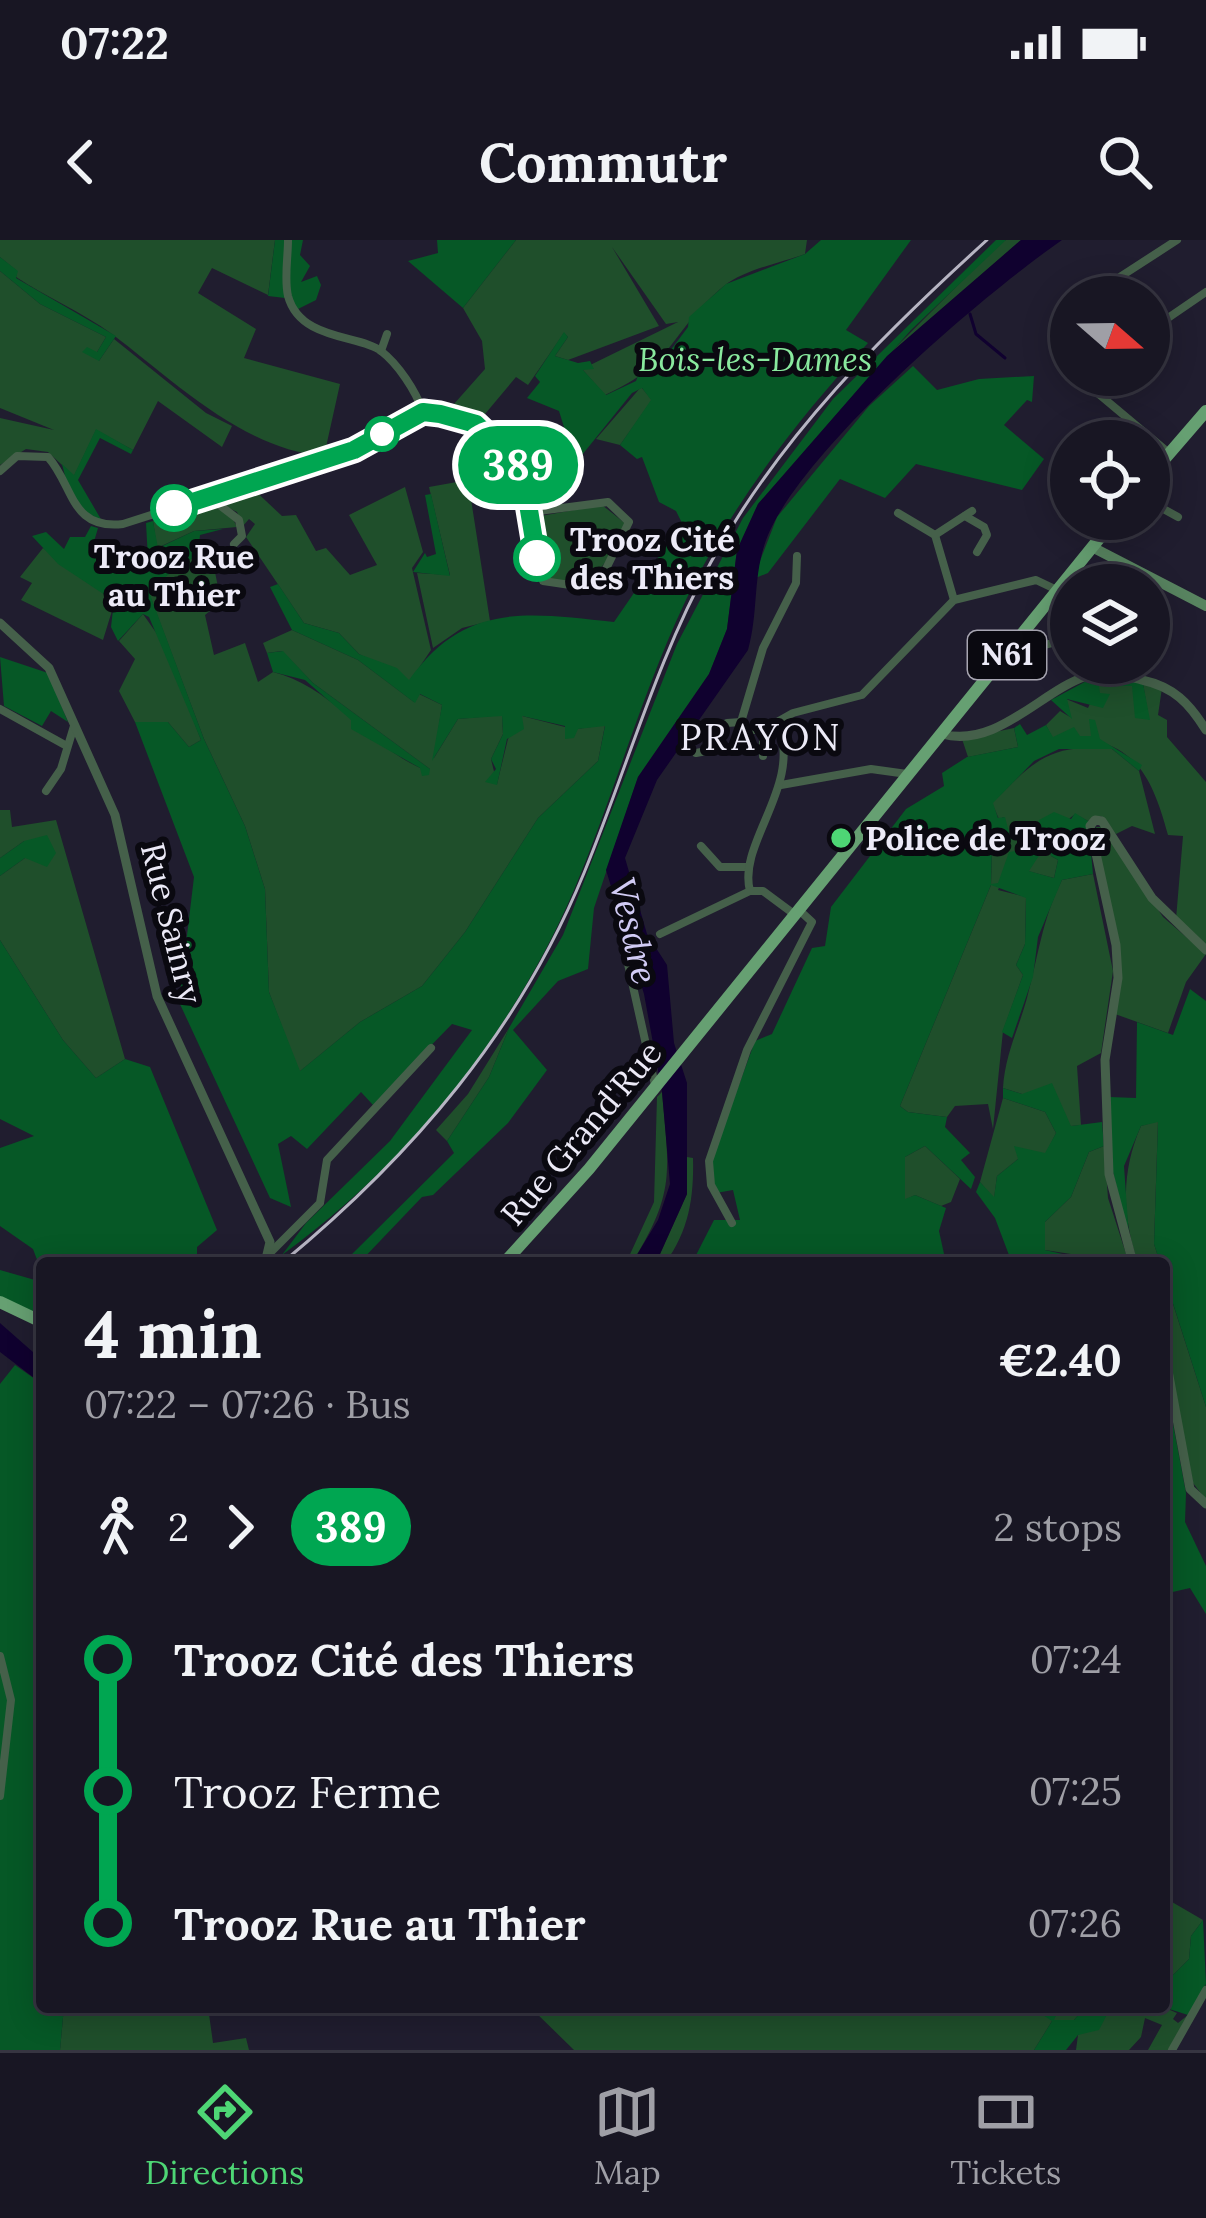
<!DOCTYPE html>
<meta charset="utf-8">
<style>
body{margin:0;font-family:Lora,serif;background:#211f2b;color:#f1f3f6;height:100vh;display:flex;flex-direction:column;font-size:45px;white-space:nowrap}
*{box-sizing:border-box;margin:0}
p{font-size:39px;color:#9f9fa6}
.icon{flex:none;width:66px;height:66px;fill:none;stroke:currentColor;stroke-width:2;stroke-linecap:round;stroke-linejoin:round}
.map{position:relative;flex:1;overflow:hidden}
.sheet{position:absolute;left:36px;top:1017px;width:1134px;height:756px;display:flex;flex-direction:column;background:#181623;border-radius:12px;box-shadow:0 6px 30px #0003,0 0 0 3px #363541}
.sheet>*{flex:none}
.badge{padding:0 24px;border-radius:39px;font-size:42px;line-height:78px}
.needle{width:78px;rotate:110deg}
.fabs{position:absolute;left:1050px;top:36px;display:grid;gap:24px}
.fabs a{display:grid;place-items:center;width:120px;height:120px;border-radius:50%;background:#181623;box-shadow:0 6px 30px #0003,0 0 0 3px #363541;font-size:60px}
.map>.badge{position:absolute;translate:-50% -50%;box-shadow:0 0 0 6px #fff}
.legs{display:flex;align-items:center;gap:18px;height:132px;padding:0 48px;font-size:39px}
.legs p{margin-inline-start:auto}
.summary{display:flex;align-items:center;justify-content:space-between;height:204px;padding:0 48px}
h1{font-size:66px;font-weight:700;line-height:90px}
ul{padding:0 48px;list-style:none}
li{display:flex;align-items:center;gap:42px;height:132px;font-size:45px}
li i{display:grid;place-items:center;width:18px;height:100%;margin:0 15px;background:currentColor}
li i::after{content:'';width:30px;height:30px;margin:-15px;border:9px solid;border-radius:50%;background:#181623}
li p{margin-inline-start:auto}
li:first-child i{background:linear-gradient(#0000 50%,currentColor 0)}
li:last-child i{background:linear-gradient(currentColor 50%,#0000 0)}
.status{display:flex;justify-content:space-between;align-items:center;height:84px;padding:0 60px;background:#181623;direction:ltr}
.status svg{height:33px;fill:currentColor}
header{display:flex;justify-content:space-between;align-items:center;height:156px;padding:0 48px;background:#181623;font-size:54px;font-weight:700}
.dock{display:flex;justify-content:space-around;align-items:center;height:168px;border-top:3px solid #363541;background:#181623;font-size:33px;color:#9f9fa6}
.dock a{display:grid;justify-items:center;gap:6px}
.dock .current{color:#4ed675}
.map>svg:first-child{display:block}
.green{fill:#1f4f2b}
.forest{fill:#065826}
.water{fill:#10012f}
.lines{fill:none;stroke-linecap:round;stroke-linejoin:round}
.stream{stroke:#10012f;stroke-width:3}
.minor{stroke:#45604a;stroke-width:8}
.tertiary{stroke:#45604a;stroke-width:9}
.secondary{stroke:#588460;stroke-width:10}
.primary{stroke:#66a072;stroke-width:12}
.rail{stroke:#b7b5c3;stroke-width:3}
.line-1-casing{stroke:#fff;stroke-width:27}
.line-1{stroke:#00a651;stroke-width:18}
.stop-1-dot{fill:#fff;stroke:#00a651;stroke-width:6}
.poi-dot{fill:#4ed675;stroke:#0a0910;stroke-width:4.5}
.labels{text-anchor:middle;stroke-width:12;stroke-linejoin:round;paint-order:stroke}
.shield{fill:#0a0910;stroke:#a8a6b2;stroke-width:3}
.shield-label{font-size:30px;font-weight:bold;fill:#eceaf7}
.park-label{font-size:33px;font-style:italic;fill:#89e99e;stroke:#0a0910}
.stop-label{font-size:33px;font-weight:bold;fill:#eceaf7;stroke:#0a0910;text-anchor:start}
.poi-label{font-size:33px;font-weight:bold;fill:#eceaf7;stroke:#0a0910;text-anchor:start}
.street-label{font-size:33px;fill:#eceaf7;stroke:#0a0910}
.neighbourhood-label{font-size:36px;letter-spacing:3px;fill:#eceaf7;stroke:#0a0910}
.water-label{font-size:36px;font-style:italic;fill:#d1cbf4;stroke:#0a0910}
</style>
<div class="status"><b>07:22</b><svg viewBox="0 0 49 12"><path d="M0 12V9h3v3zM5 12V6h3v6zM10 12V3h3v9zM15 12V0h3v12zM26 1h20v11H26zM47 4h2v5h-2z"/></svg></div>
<header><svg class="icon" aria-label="back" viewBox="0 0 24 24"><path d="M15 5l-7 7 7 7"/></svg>Commutr<svg class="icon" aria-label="search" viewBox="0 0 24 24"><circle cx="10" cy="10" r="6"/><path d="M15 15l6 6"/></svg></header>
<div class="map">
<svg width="1206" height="1810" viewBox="0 0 1206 1810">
<rect width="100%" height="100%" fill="#201d2f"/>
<g class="green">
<path d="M0 0H275L268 55 212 28 198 53 256 89 244 118 340 144 324 216C243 210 172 139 112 94 82 72 46 57 16 37L17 31 0 17Z"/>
<path d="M516 0H807L805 14C781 23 745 29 724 46 673 87 676 124 605 155L582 129 678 82 666 84 612 7 659 86 568 120 555 116 568 97 564 93 528 145 516 137 480 180 446 173 485 129 482 101 463 68Z"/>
<path d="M1006 0H1021L887 116 1000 3Z"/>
<path d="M0 31 40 64 106 97 97 112 99 121 114 99 206 173 232 186 222 207 158 161 133 210 96 190 74 236 48 212 26 209 0 225V178L54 190 0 168Z"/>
<path d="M641 147 652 160 620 205 596 199Z"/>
<path d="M468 240 490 381 462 388 433 408 417 333 450 335 429 247Z"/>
<path d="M251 247 282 276 296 275 316 311 326 308 350 335 377 325 349 275 405 247 423 312 412 328 431 410 410 441 359 414 339 393 304 383 246 297 255 284 249 279 243 286 237 272 217 262 219 256Z"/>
<path d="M206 263 231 275 237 287 194 291 157 308 153 281Z"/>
<path d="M602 265 626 284C607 322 596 353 547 338L535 277Z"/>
<path d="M43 308 115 361 103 400 21 360 32 343 20 337Z"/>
<path d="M198 314 207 334 215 332 221 362 205 375 214 415 245 403 258 442 273 432C331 446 366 503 420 528L430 529 313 443 282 411 267 413 263 403 292 390 358 420 414 462 419 454 442 465 434 518 458 479 502 475 503 494 491 519 497 544 508 499 522 476 565 487V498L577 489 605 485 598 521 538 578 465 692 422 746 360 782 299 832 269 752 265 649 245 586 204 499 147 348Z"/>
<path d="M143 374 164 404 201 500 189 507 168 482H135L119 451 135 419 119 401Z"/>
<path d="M1143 443 1162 448 1158 475 1167 480V497L1206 542V705L1176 679 1183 596 1168 595C1149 525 1129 496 1052 497L1046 485 1060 471 1070 477 1066 459 1088 468 1098 446H1133L1149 480Z"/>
<path d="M1014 488 1018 507 968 517 962 499Z"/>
<path d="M1084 508 1112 509 1139 531 1155 594 1132 586 1116 594 1101 576 1088 581 1075 574 1048 596 1051 616 1058 620 1054 638 1028 631 1032 609 1007 627 998 650 1026 657 1025 704 1016 725 1023 735 1003 791 993 889 988 864 955 866 947 877 908 872 900 866 991 645 992 607 1004 577 999 579 992 563C1022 534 1041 509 1084 508Z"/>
<path d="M0 570H10L12 587 56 580 125 819 96 838 63 800 0 700V636L25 618 24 601 0 618Z"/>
<path d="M1096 587H1102L1163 677 1206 714 1186 742 1168 793 1115 774 1121 742Z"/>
<path d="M1093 634 1113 731 1101 813 1077 826 1081 885 1071 886 1022 854 1003 848C1005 814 1019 788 1027 758 1038 717 1042 680 1062 640Z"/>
<path d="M509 788 489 837 447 901 436 890 468 854Z"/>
<path d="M662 852C669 932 676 952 632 1023H626L654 962 657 857Z"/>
<path d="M1003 858 1045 872 1056 893 1046 913 1018 919 997 936 994 959 980 942Z"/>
<path d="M1158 881 1154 1004 1160 1023H1138C1122 975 1121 932 1141 886Z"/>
<path d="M925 906 960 939 951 962 941 966 915 955 905 960V917Z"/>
<path d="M1104 906 1108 958 1129 1023 1045 1010V982L1071 957 1089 912Z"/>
<path d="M687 917 693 918C694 957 689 991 665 1023H656L687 954Z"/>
<path d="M1164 1036 1206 1167V1260L1193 1243 1164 1101Z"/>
<path d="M1172 1662 1203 1680 1191 1696 1189 1719 1164 1744V1670Z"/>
<path d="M64 1767H208L213 1803 246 1798 249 1810H60Z"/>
<path d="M530 1767H1031L1052 1780 1060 1767H1085L1074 1780 1052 1781 1034 1810H574Z"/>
<path d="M1111 1767H1163L1177 1773 1173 1779 1178 1783 1188 1775 1168 1810H1148L1162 1785 1145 1778 1141 1797 1129 1810H1076L1078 1795Z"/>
</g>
<g class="forest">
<path d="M275 0H303L300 15 310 26 301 42 317 36 321 45 316 60 298 69 285 58 268 56Z"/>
<path d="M437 0H516L463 68 408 21 438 13Z"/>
<path d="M821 0H911L846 90 868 103C796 181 731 265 685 362 641 455 614 555 574 650 512 794 409 923 282 1015L306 983 390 901 472 790 452 784 373 865 361 852 307 909 291 896 278 904 291 967 270 958 179 762 194 637 135 482H168L189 507 201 500 149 377 143 374 118 401 111 387 114 361 58 324 32 296 46 292 64 309 70 297H85L91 286 98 288 91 312 111 320 116 310 121 330 144 328 148 319 146 283 153 281 158 308 194 291 223 289 200 295 198 314 148 349 204 499 245 586 265 649 269 752 300 831 360 782 422 746 465 692 538 578 598 521 605 486 578 489 574 498 565 499V486L522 476 524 489 507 499 497 545 485 542 496 529 491 519 503 494 502 476 458 479 432 521 442 465 420 454 415 463 358 420 292 390 270 347 278 344 304 383 339 393 359 414 397 428 409 440C465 361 528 373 614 382L682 283 676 271 659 262 642 217 637 219 620 205 651 160 642 148 632 153 578 220 566 216 569 203 559 171 527 158 540 142 535 136 564 92 568 97 555 116 578 123 590 121 594 129 583 130 606 155 636 141 642 124 664 119 688 87 689 77 726 44 805 14Z"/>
<path d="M996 0H1006L911 90 758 264 737 310 727 389 709 434 638 537 594 668 588 729 558 741 513 790 547 830 508 883 433 955 422 957 359 1023H343L454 913 447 901 489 837 509 788 563 695 677 404 743 278 833 159Z"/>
<path d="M0 17 18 31 16 38 116 96 99 121 82 112 87 107 97 112 106 97 40 64 0 31Z"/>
<path d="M913 126 937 150 979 139 1034 136 1032 162 1027 160 1004 185 1044 219 1022 250 916 224 885 258 840 239 768 333 753 339 777 277 869 166Z"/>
<path d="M96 189 133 210 131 214 100 198 78 240 102 281 72 264 62 224 74 235Z"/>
<path d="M431 254 450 336 413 332 425 313 427 317 436 314 425 255Z"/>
<path d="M283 411 313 443 430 529 429 535 422 536 420 528 351 489V480L305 440 273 432 267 413Z"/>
<path d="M0 417 48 433 68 482 51 471 42 486 4 466Z"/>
<path d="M1110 437 1143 443 1150 480 1135 478 1132 446H1099L1100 453 1110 454 1103 468 1067 459 1072 479 1051 460 1092 438Z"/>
<path d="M1089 479 1095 480 1100 499 1142 525 1139 531 1112 509H1059L1034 521 993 563 998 578 1005 577 1011 600 992 607 991 644 998 643 1009 612 1031 609 1032 604 1044 608 1029 631 1054 638 1058 620 1051 616 1048 596 1036 592 1039 580 1054 572 1071 579 1075 573 1088 581 1093 634 1062 640 1038 697 1033 737 1012 798 1002 792 1023 735 1016 725 1025 704 1026 658 991 645 900 866 908 872 947 877 945 887 970 913 961 920 975 937 971 949 925 906 905 917V959L915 955 946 968 939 991 946 1023H692L714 980H740L733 950 716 953 710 924 755 801 772 794 812 708 825 706 831 667 906 569 944 546 942 533 967 517 1018 507 1014 488 1020 484 1027 495 1046 485 1053 497 1074 487 1080 496H1091Z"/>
<path d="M47 595 56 613 47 627 25 618 0 636V618L24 601Z"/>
<path d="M0 700 63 800 96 838 125 819 150 827 217 990 197 1007V1023H42V1033L33 1009 0 986V908L34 896 0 879Z"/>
<path d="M1190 749 1206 761V1167L1154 1004 1158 882 1141 886 1124 926 1129 997 1110 920V857L1136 858 1137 782 1173 795Z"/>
<path d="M1052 843 1071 886 1102 882 1104 906 1089 912 1071 957 1045 982V1010L1102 1023H1012L995 978 976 952 980 942 994 957 997 936 1018 919 1014 906 1045 913 1056 893 1045 872 1003 858V848L1022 854Z"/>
<path d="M0 1030 42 1042V1079L0 1059Z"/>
<path d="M15 1125 42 1144V1767H64L60 1810H0V1144Z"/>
<path d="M1164 1162H1169L1186 1253 1185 1282 1206 1326V1374L1190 1348 1164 1354Z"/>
<path d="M1203 1680 1206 1744 1188 1775 1163 1767 1164 1744 1189 1719 1191 1696Z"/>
<path d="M1031 1767H1060L1054 1780H1074L1085 1767H1111L1099 1790 1078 1795 1066 1810H1034L1052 1781Z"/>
</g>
<g class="water">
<path d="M1021 0H1062C979 58 827 190 777 277 749 325 761 364 748 410L657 540 625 618 647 694 667 725 674 803 687 843V954L656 1023H632L658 980 670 944 662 852 644 754 606 630 638 537 709 434 727 389 737 310 758 264 887 116Z"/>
<path d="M0 1083 42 1120V1144L0 1112Z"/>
</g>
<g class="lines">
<path class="stream" d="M970 74 976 94 1005 118"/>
<g class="minor">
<path d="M288 0C288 18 284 39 288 56 300 101 361 95 381 111 398 124 416 151 423 172"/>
<path d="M1089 57 1177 0"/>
<path d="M1071 80 1061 109 1071 131"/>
<path d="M1149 91 1206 52"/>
<path d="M381 111 387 94"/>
<path d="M1076 135 1169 213"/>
<path d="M522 228 532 219"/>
<path d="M0 231 17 216 48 217C74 246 70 290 123 284L354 210 423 172 467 179 522 228 543 341 584 347 600 341 629 282 608 262 531 272"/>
<path d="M209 257 239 280 242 296 234 304"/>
<path d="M1149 261 1178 277"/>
<path d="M898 273 935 295 954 360"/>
<path d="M965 276 984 287 987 295 977 312"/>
<path d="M935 295 972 271"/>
<path d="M1014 405 1030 409 1071 398"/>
<path d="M0 469 65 505"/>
<path d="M741 482 748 490H763L793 473 862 455 954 360 1036 340 1057 350"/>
<path d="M741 482 763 408 796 343 797 316"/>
<path d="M763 490V516"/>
<path d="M696 513 712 510 727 483 741 482"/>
<path d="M781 545 871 529 907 534"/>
<path d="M46 551 61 529 74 486"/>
<path d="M701 606 720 627H748"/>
<path d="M750 651C737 603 803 545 778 485"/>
<path d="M660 694 750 651H763L794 674"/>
<path d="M628 724 655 845"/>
<path d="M732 983 711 945 709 921 747 810 812 682 799 670"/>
<path d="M271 1012 320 963 327 920 431 808"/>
<path d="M0 1416 11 1460 0 1556"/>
<path d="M1172 1810 1206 1750"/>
</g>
<g class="tertiary">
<path d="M0 383 49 428 115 575 157 756 270 1002 265 1023"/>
<path d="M942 494C997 509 1042 450 1087 436 1106 430 1124 436 1142 440 1174 447 1189 463 1206 490"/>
<path d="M1133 1023 1109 934 1105 820 1118 738 1116 705 1090 586 1095 580 1102 581 1152 658 1206 710"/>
<path d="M1164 1109 1190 1249 1206 1264"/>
</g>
<path class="secondary" d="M1092 307 1206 366"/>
<g class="primary">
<path d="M1149 237 1206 171"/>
<path d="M504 1023 589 929 1115 279"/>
<path d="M0 1062 42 1082"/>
</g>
<path class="rail" d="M282 1023C413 915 519 791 584 633 627 529 656 421 711 322 781 195 880 97 987 0"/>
</g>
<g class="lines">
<g class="line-1-casing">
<path id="line-1" d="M174 268 354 210 423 172 440 174 476 184 522 228 537 318"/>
</g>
<use href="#line-1" class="line-1"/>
</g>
<g class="stop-1-dot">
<circle cx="382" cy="194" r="15"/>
<circle cx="174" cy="268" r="21"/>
<circle cx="537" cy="318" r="21"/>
</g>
<circle class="poi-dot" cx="841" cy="598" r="12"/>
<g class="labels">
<rect class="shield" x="968" y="391" width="78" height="48" rx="9"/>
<g class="shield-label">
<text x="1007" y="425">N61</text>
</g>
<g class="park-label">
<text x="755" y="131">Bois-les-Dames</text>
</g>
<g class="stop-label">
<text x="570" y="311">Trooz Cité<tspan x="570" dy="38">des Thiers</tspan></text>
<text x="174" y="328" text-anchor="middle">Trooz Rue<tspan x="174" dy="38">au Thier</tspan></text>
</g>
<g class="poi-label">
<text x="865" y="610">Police de Trooz</text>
</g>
<g class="street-label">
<text transform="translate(172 683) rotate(76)" y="12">Rue Sainry</text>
<text transform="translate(581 893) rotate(-50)" y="12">Rue Grand'Rue</text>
</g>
<g class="neighbourhood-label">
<text x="761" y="510">PRAYON</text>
</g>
<g class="water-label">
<text transform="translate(634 691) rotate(77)" y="13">Vesdre</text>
</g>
</g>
</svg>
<div class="fabs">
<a><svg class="needle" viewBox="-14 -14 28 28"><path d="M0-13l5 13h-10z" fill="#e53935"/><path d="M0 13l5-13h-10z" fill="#9f9fa6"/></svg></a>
<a><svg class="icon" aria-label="locate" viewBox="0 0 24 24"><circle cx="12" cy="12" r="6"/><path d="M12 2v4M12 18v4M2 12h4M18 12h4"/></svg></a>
<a><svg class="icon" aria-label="layers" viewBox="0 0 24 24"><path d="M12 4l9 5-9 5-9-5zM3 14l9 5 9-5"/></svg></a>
</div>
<b class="badge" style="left:518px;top:225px;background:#00a651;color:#fff">389</b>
<section class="sheet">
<div class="summary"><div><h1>4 min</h1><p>07:22 – 07:26 · Bus</p></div><b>€2.40</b></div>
<div class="legs"><svg class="icon" aria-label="walk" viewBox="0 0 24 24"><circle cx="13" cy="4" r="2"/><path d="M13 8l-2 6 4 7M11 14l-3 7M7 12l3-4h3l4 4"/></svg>2<svg class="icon" aria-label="forward" viewBox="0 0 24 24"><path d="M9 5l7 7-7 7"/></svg><b class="badge" style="background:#00a651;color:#fff">389</b><p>2 stops</p></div>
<ul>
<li><i style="color:#00a651"></i><b>Trooz Cité des Thiers</b><p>07:24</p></li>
<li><i style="color:#00a651"></i><span>Trooz Ferme</span><p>07:25</p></li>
<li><i style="color:#00a651"></i><b>Trooz Rue au Thier</b><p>07:26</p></li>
</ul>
</section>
</div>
<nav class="dock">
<a class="current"><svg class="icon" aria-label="directions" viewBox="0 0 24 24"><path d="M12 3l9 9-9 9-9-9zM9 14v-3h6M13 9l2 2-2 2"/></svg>Directions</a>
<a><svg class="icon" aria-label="map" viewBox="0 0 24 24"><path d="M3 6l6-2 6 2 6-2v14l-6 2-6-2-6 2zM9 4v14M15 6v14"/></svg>Map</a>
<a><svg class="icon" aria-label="tickets" viewBox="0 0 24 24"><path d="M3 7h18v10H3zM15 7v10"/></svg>Tickets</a>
</nav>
